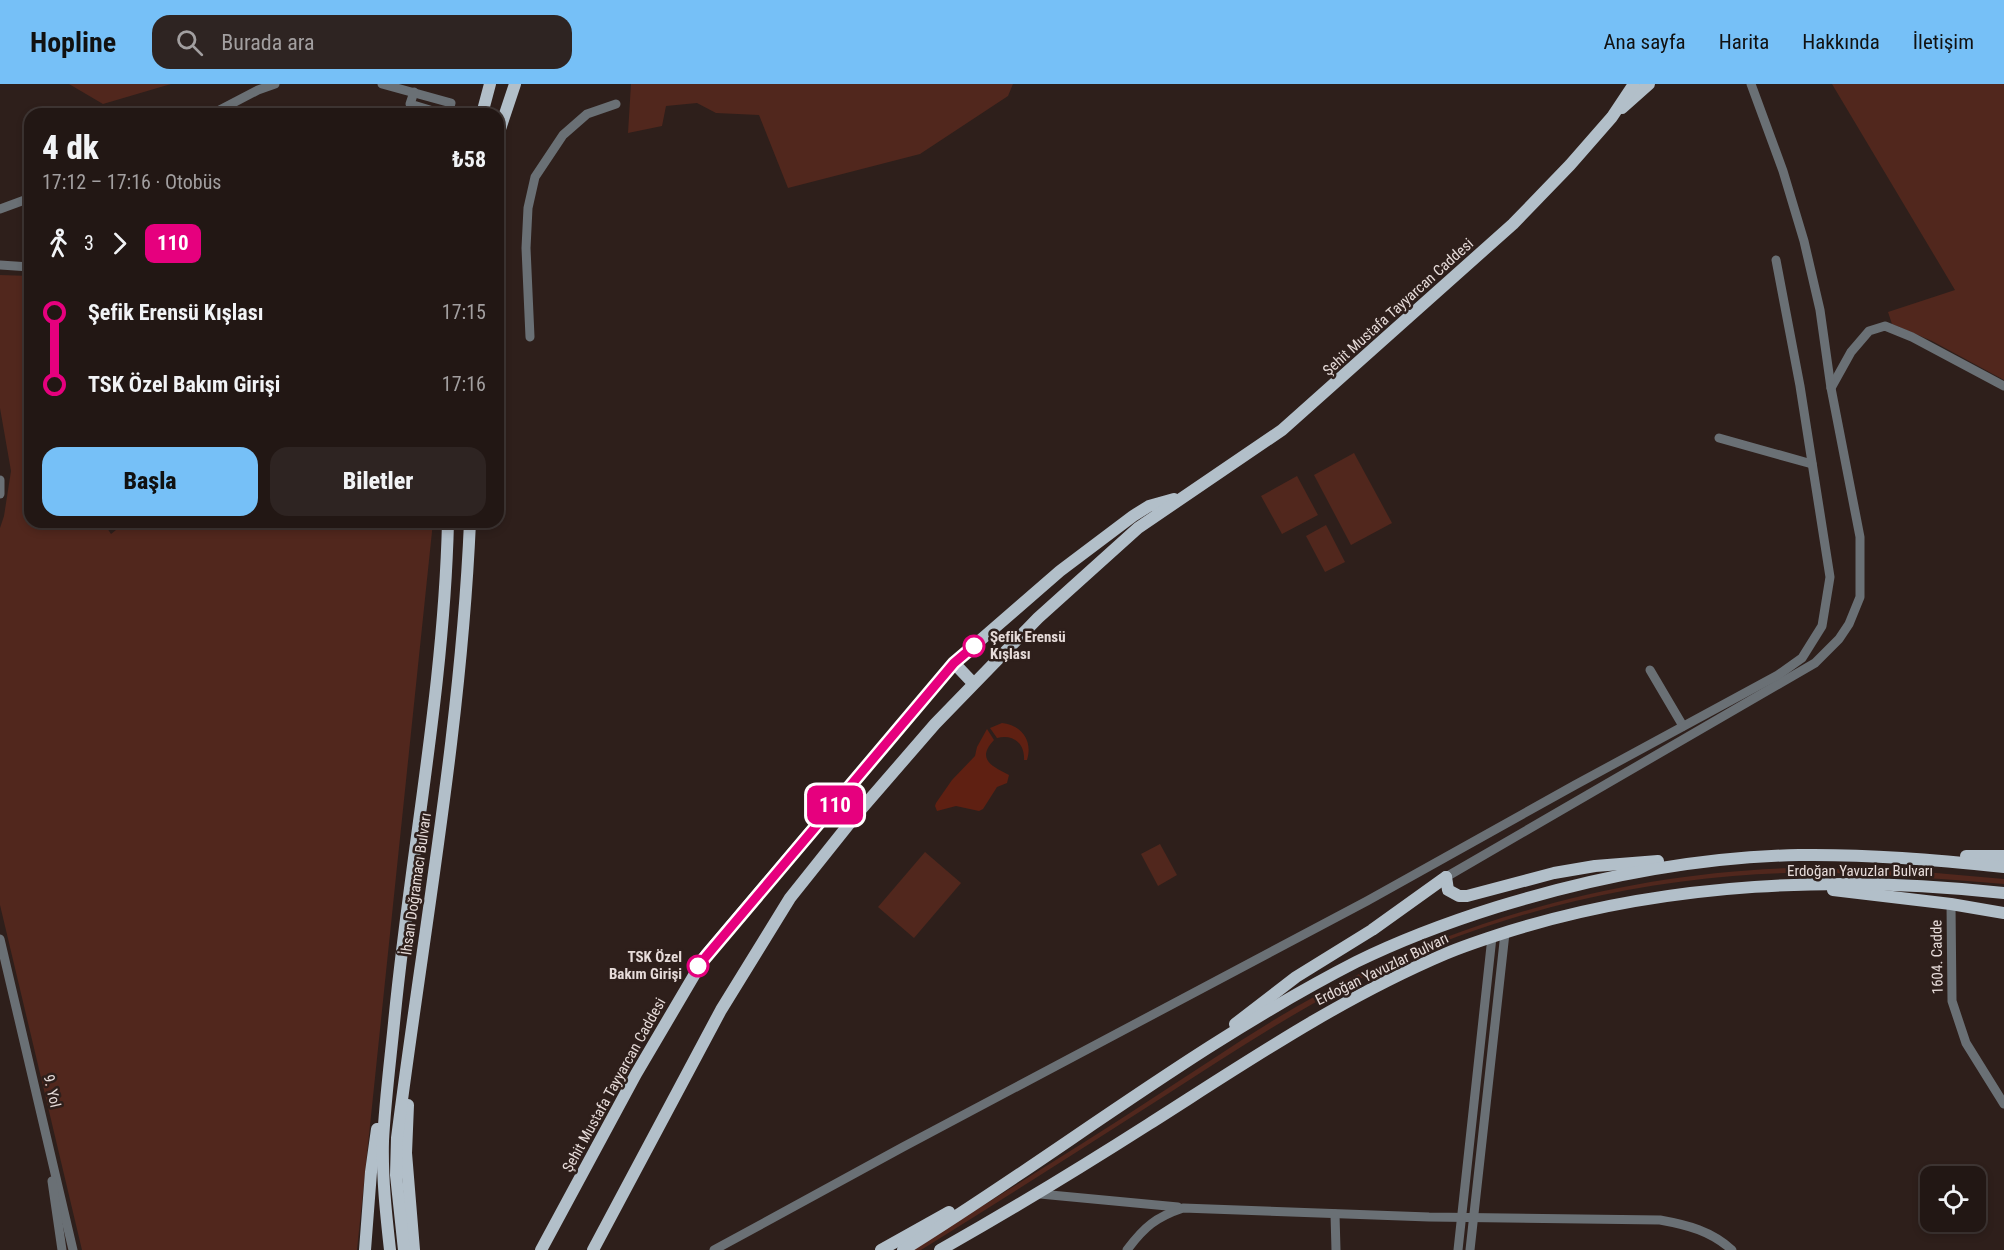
<!DOCTYPE html>
<html lang="tr">
<meta charset="utf-8">
<style>
body{margin:0;font-family:"Roboto Condensed",sans-serif;background:#2e2422;color:#f1f3f6;height:100vh;display:flex;flex-direction:column;font-size:22px;white-space:nowrap}
*{box-sizing:border-box;margin:0}
p{font-size:20px;color:#a29fa0}
.icon{flex:none;width:33px;height:33px;fill:none;stroke:currentColor;stroke-width:2;stroke-linecap:round;stroke-linejoin:round}
.map{position:relative;flex:1;overflow:hidden}
.details{position:absolute;left:24px;top:24px;width:480px;height:420px;display:flex;flex-direction:column;background:#221714;border-radius:18px;box-shadow:0 3px 9px #0003,0 0 0 2px #3f3634}
.details>*{flex:none}
.badge{padding:0 12px;border-radius:9px;font-size:21px;line-height:39px}
.tools{position:absolute;left:1920px;top:1082px;display:grid;gap:12px}
.tools a{display:grid;place-items:center;width:66px;height:66px;border-radius:12px;background:#221714;box-shadow:0 3px 9px #0003,0 0 0 2px #3f3634;font-size:30px}
.map>.badge{position:absolute;translate:-50% -50%;box-shadow:0 0 0 3px #fff}
.legs{display:flex;align-items:center;gap:9px;height:66px;padding:0 18px;font-size:20px}
.legs p{margin-inline-start:auto}
.summary{display:flex;align-items:center;justify-content:space-between;height:102px;padding:0 18px}
h1{font-size:33px;font-weight:800;line-height:45px}
.primary-button{display:flex;gap:12px;margin-top:auto;padding:12px 18px}
.primary-button a{flex:1;height:69px;border-radius:18px;background:#76c0f7;color:#111;font-size:24px;font-weight:800;line-height:69px;text-align:center}
.primary-button a+a{background:#2e2422;color:#f1f3f6}
ul{padding:0 18px;list-style:none}
li{display:flex;align-items:center;gap:21px;height:72px;font-size:22px}
li i{display:grid;place-items:center;width:9px;height:100%;margin:0 8px;background:currentColor}
li i::after{content:'';width:15px;height:15px;margin:-8px;border:4px solid;border-radius:50%;background:#221714}
li p{margin-inline-start:auto}
li:first-child i{background:linear-gradient(#0000 50%,currentColor 0)}
li:last-child i{background:linear-gradient(currentColor 50%,#0000 0)}
header{display:flex;align-items:center;gap:36px;box-sizing:border-box;height:84px;padding:0 30px;background:#76c0f7;color:#111}
header strong{font-size:28px}
nav{display:flex;gap:33px;margin-inline-start:auto;font-size:21px}
.search{width:420px;height:54px;background:#2e2422;display:flex;align-items:center;gap:15px;box-sizing:border-box;padding:0 21px;border-radius:18px;color:#a29fa0;font-size:22px}
.map>svg:first-child{display:block}
.green{fill:#51271d}
.water{fill:#5f2012}
.lines{fill:none;stroke-linecap:round;stroke-linejoin:round}
.minor{stroke:#6a7075;stroke-width:9}
.major{stroke:#b2bfc9;stroke-width:12}
.line-1-casing{stroke:#fff;stroke-width:14}
.line-1{stroke:#e6007e;stroke-width:9}
.stop-1-dot{fill:#fff;stroke:#e6007e;stroke-width:3}
.labels{text-anchor:middle;stroke-width:5;stroke-linejoin:round;paint-order:stroke}
.street-label{font-size:15px;fill:#e6dbd9;stroke:#2e1f1b}
.stop-label{font-size:15px;font-weight:bold;fill:#e6dbd9;stroke:#2e1f1b;text-anchor:start}
</style>
<header>
<strong>Hopline</strong>
<div class="search"><svg class="icon" aria-label="search" viewBox="0 0 24 24"><circle cx="10" cy="10" r="6"/><path d="M15 15l6 6"/></svg>Burada ara</div>
<nav><a>Ana sayfa</a><a>Harita</a><a>Hakkında</a><a>İletişim</a></nav>
</header>
<div class="map">
<svg width="2004" height="1166" viewBox="0 0 2004 1166">
<rect width="100%" height="100%" fill="#2e1f1b"/>
<g class="green">
<path d="M69 0H171L103 20Z"/>
<path d="M631 0H1013L1008 12 920 70 788 104 759 31 716 29 697 19 666 22 662 42 628 49Z"/>
<path d="M1832 0H2004V296L1932 257 1892 240 1888 228 1955 206Z"/>
<path d="M354 22 386 30H293Z"/>
<path d="M0 191 30 192V438H103L111 450 126 438H433L357 1166H82L0 821V444L4 432 11 387 0 324Z"/>
<path d="M1354 369 1392 439 1351 461 1314 391Z"/>
<path d="M1297 392 1318 431 1282 450 1261 412Z"/>
<path d="M1326 441 1345 478 1325 488 1306 452Z"/>
<path d="M1160 760 1177 791 1158 802 1141 770Z"/>
<path d="M925 768 961 799 914 854 878 823Z"/>
<path d="M1791 784 1902 786 2004 795V800C1913 793 1823 784 1733 792 1615 802 1498 831 1391 880 1311 916 1239 964 1166 1011 1085 1063 1003 1115 921 1166H912C993 1115 1075 1065 1156 1012 1221 970 1286 924 1357 891 1494 826 1640 789 1791 784Z"/>
</g>
<g class="water">
<path d="M1002 639C1022 641 1033 657 1027 676H1024C1025 659 1013 650 997 654L990 644Z"/>
<path d="M987 645 994 656C975 676 994 683 1009 691L1007 699 997 703 983 725 979 727 956 722 937 727 935 722 936 719 952 696 975 672 977 663Z"/>
</g>
<g class="lines">
<g class="minor">
<path d="M382 0 451 19 448 30"/>
<path d="M414 8 410 20 443 30"/>
<path d="M212 30 258 6 275 0"/>
<path d="M0 125 30 114"/>
<path d="M0 181 30 183"/>
<path d="M530 253 526 164 528 124 535 93 563 51 587 30 616 20"/>
<path d="M1831 304 1851 268 1869 247 1885 242 1912 253 2004 302"/>
<path d="M1719 354 1812 380"/>
<path d="M0 396V410"/>
<path d="M1650 586 1683 642"/>
<path d="M1446 793 1815 579 1839 555 1849 540 1860 513V453L1831 304 1820 226 1804 157 1783 87 1751 0"/>
<path d="M1951 820 1952 917 1966 959 2004 1020"/>
<path d="M0 855 73 1166"/>
<path d="M52 1097 62 1166"/>
<path d="M1040 1110 1178 1123"/>
<path d="M1335 1130 1336 1166"/>
<path d="M714 1166 903 1063 1367 817 1575 701 1778 591 1802 574 1822 542 1830 493 1800 302 1776 176"/>
<path d="M1127 1166C1144 1143 1156 1133 1183 1124L1429 1133 1660 1136C1688 1141 1711 1147 1732 1166"/>
<path d="M1458 1166 1492 853"/>
<path d="M1470 1166 1505 849"/>
</g>
<g class="major">
<path d="M1622 24 1649 0"/>
<path d="M482 30 490 0"/>
<path d="M498 51 515 0"/>
<path d="M954 579 973 599"/>
<path d="M1966 772H2004"/>
<path d="M1446 793 1448 806 1459 812H1467L1554 789 1595 782 1658 777"/>
<path d="M1833 806 1951 820 2004 829"/>
<path d="M1235 940 1296 893 1372 846 1446 793"/>
<path d="M408 1021 406 1069 414 1166"/>
<path d="M365 1166 371 1088 377 1045"/>
<path d="M390 1166C386 1130 382 1093 383 1057 385 1018 390 979 394 939 410 772 444 607 448 438"/>
<path d="M404 1166 396 1091 397 1054C423 849 461 645 470 438"/>
<path d="M541 1166 636 990 706 871 954 579 1060 487 1133 432 1149 422 1174 415"/>
<path d="M593 1166 721 926 790 814 857 730 935 640 1038 534 1138 444 1282 346 1513 140 1570 81 1612 33 1634 0"/>
<path d="M881 1166 949 1128"/>
<path d="M903 1166C1055 1072 1196 960 1356 878 1401 856 1449 838 1497 823 1595 793 1696 773 1799 771 1868 770 1936 776 2004 783"/>
<path d="M940 1166C1011 1126 1080 1084 1149 1040 1245 979 1339 915 1445 870 1466 861 1488 854 1510 847 1668 798 1840 791 2004 809"/>
</g>
</g>
<g class="lines">
<g class="line-1-casing">
<path id="line-1" d="M698 882 954 579 974 562"/>
</g>
<use href="#line-1" class="line-1"/>
</g>
<g class="stop-1-dot">
<circle cx="974" cy="562" r="10"/>
<circle cx="698" cy="882" r="10"/>
</g>
<g class="labels">
<g class="street-label">
<text transform="translate(1398 223) rotate(-42)" y="5">Şehit Mustafa Tayyarcan Caddesi</text>
<text x="1860" y="792">Erdoğan Yavuzlar Bulvarı</text>
<text transform="translate(416 800) rotate(-82)" y="5">İhsan Doğramacı Bulvarı</text>
<text transform="translate(1937 873) rotate(-91)" y="5">1604. Cadde</text>
<text transform="translate(1382 885) rotate(-26)" y="5">Erdoğan Yavuzlar Bulvarı</text>
<text transform="translate(614 1001) rotate(-61)" y="5">Şehit Mustafa Tayyarcan Caddesi</text>
<text transform="translate(52 1007) rotate(77)" y="5">9. Yol</text>
</g>
<g class="stop-label">
<text x="990" y="558">Şefik Erensü<tspan x="990" dy="17">Kışlası</tspan></text>
<text x="682" y="878" text-anchor="end">TSK Özel<tspan x="682" dy="17">Bakım Girişi</tspan></text>
</g>
</g>
</svg>
<div class="tools">
<a><svg class="icon" aria-label="locate" viewBox="0 0 24 24"><circle cx="12" cy="12" r="6"/><path d="M12 2v4M12 18v4M2 12h4M18 12h4"/></svg></a>
</div>
<b class="badge" style="left:835px;top:721px;background:#e6007e;color:#fff">110</b>
<section class="details">
<div class="summary"><div><h1>4 dk</h1><p>17:12 – 17:16 · Otobüs</p></div><b>₺58</b></div>
<div class="legs"><svg class="icon" aria-label="walk" viewBox="0 0 24 24"><circle cx="13" cy="4" r="2"/><path d="M13 8l-2 6 4 7M11 14l-3 7M7 12l3-4h3l4 4"/></svg>3<svg class="icon" aria-label="forward" viewBox="0 0 24 24"><path d="M9 5l7 7-7 7"/></svg><b class="badge" style="background:#e6007e;color:#fff">110</b></div>
<ul>
<li><i style="color:#e6007e"></i><b>Şefik Erensü Kışlası</b><p>17:15</p></li>
<li><i style="color:#e6007e"></i><b>TSK Özel Bakım Girişi</b><p>17:16</p></li>
</ul>
<div class="primary-button"><a>Başla</a><a>Biletler</a></div>
</section>
</div>
